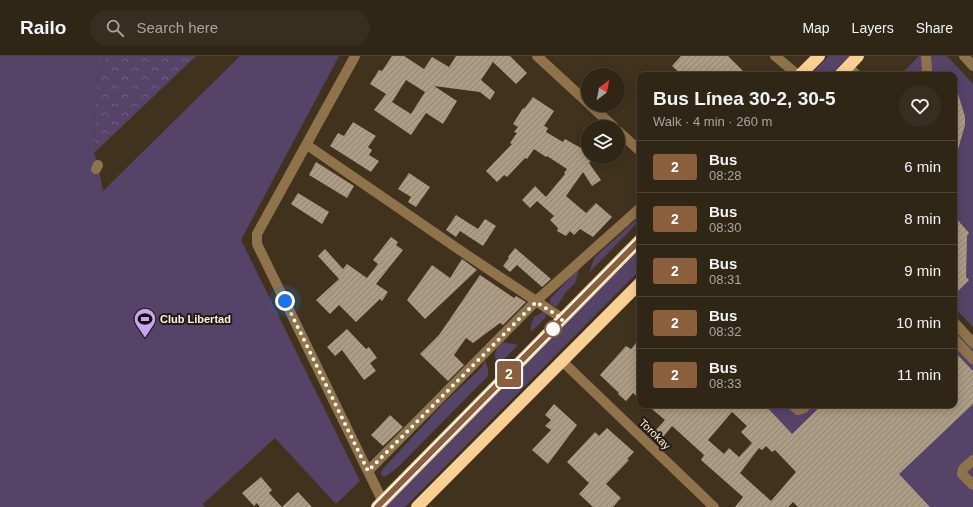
<!DOCTYPE html>
<meta charset="utf-8">
<style>
body{margin:0;font-family:Helvetica,sans-serif;background:#382e1f;color:#f1f3f6;height:100vh;display:flex;flex-direction:column;font-size:15px;white-space:nowrap}
*{box-sizing:border-box;margin:0}
p{font-size:13px;color:#a8a5a1}
.icon{flex:none;width:22px;height:22px;fill:none;stroke:currentColor;stroke-width:2;stroke-linecap:round;stroke-linejoin:round}
.map{position:relative;flex:1;overflow:hidden}
.side{position:absolute;left:637px;top:16px;width:320px;height:336px;display:flex;flex-direction:column;background:#302616;border-radius:8px;box-shadow:0 2px 10px #0003,0 0 0 1px #4b4335}
.side>*{flex:none}
.badge{padding:0 8px;border-radius:3px;font-size:14px;line-height:26px}
.needle{width:26px;rotate:32deg}
.buttons{position:absolute;left:581px;top:12px;display:grid;gap:8px}
.buttons a{display:grid;place-items:center;width:44px;height:44px;border-radius:50%;background:#302616;box-shadow:0 2px 10px #0003,0 0 0 1px #4b4335;font-size:20px}
.you{position:absolute;width:20px;height:20px;margin:-10px;border:3px solid #fff;border-radius:50%;background:#1a73e8;box-shadow:0 0 0 6px #1a73e833}
.map>.badge{position:absolute;translate:-50% -50%;box-shadow:0 0 0 2px #fff}
.round{display:grid;place-items:center;flex:none;width:42px;height:42px;border-radius:21px;background:#382e1f}
.overview{display:flex;align-items:center;justify-content:space-between;height:68px;padding:0 16px}
h1{font-size:19px;font-weight:700;line-height:30px}
ul{padding:0;list-style:none}
li{display:flex;align-items:center;gap:12px;height:52px;padding:0 16px;border-top:1px solid #4b4335}
li div{flex:1}
li b{display:block;font-size:15px}
li em{font-style:normal}
li .badge{min-width:44px;font-weight:700;text-align:center}
header{display:flex;align-items:center;gap:24px;box-sizing:border-box;height:56px;padding:0 20px;background:#302616;border-bottom:1px solid #4b4335}
header strong{font-size:19px}
nav{display:flex;gap:22px;margin-inline-start:auto;font-size:14px}
.search{width:280px;height:36px;background:#382e1f;display:flex;align-items:center;gap:10px;box-sizing:border-box;padding:0 14px;border-radius:22px;color:#a8a5a1;font-size:15px}
.map>svg:first-child{display:block}
.green{fill:#564368}
.park{fill:url(#park-crowns)}
.building{fill:url(#building-hatch);fill-rule:evenodd}
.lines{fill:none;stroke-linecap:round;stroke-linejoin:round}
.minor{stroke:#8f734a;stroke-width:10}
.highway{stroke:#f9cf93;stroke-width:12}
.line-casing{stroke:#fff;stroke-width:9}
.line{stroke:#8b5e3c;stroke-width:6}
.walk{stroke:#fdf4e7;stroke-width:4;stroke-dasharray:0 7.2}
.stop-dot{fill:#fff;stroke:#8b5e3c;stroke-width:2}
.labels{text-anchor:middle;stroke-width:4;stroke-linejoin:round;paint-order:stroke}
.poi-label{font-size:11px;font-weight:bold;fill:#fdf4e7;stroke:#211b11;text-anchor:start}
.street-label{font-size:11px;fill:#fdf4e7;stroke:#211b11}
</style>
<header>
<strong>Railo</strong>
<div class="search"><svg class="icon" aria-label="search" viewBox="0 0 24 24"><circle cx="10" cy="10" r="6"/><path d="M15 15l6 6"/></svg>Search here</div>
<nav><a>Map</a><a>Layers</a><a>Share</a></nav>
</header>
<div class="map">
<svg width="973" height="451" viewBox="0 0 973 451">
<defs>
<pattern id="park-crowns" width="20" height="18" patternUnits="userSpaceOnUse"><rect width="20" height="18" fill="#564368"/><path d="M2 6a3 3 0 1 1 6 0M12 15a3 3 0 1 1 6 0" fill="none" stroke="#6f5f7e"/></pattern>
<pattern id="building-hatch" width="6" height="6" patternUnits="userSpaceOnUse"><rect width="6" height="6" fill="#ad9c84"/><path d="M-1 1l2-2M0 6l6-6M5 7l2-2" fill="none" stroke="#908371"/></pattern>
</defs>
<rect width="100%" height="100%" fill="#40321d"/>
<g class="green">
<path d="M0 0H106L98 19 95 44 94 97 98 109 103 135 240 0H339L241 184 360 425 336 448 275 382 203 448 205 451H0Z"/>
<path d="M829 0H849L831 19H810Z"/>
<path d="M919 0H947L973 28V271L954 251V19H900Z"/>
<path d="M637 163H639V165L589 217 594 202Z"/>
<path d="M640 193V214L405 451H385Z"/>
<path d="M580 211 575 227 566 236 557 250H554L550 247V243Z"/>
<path d="M543 256 547 259 545 262 531 276V269L534 261Z"/>
<path d="M954 261 973 281V451H836L761 349H954Z"/>
<path d="M503 286 518 289 498 309 497 308C493 296 495 294 503 286Z"/>
<path d="M485 304 488 313V320L396 413 386 420H382L381 418 382 414 444 347 482 311Z"/>
</g>
<path class="park" d="M106 0H196L94 97 95 44 98 19Z"/>
<g class="building">
<path d="M392 0H404L424 13 432 1 449 11 456 0H510L527 17 516 28 493 6 481 24 495 36 490 44 480 36 434 30 457 45 443 68 426 57 411 79 374 54 386 38 370 28 379 14 382 15ZM406 24 425 36 411 58 392 46Z"/>
<path d="M681 0H728L747 19H682L672 10Z"/>
<path d="M954 34H957L965 61V69L957 97H954Z"/>
<path d="M533 41 554 55 544 70 548 72 546 76 563 86 565 83 588 96V101H594L589 107 601 124 592 130 583 116 566 140 586 157 596 147 612 161 593 181 580 173 574 179 570 175 566 180 557 175 558 172 550 164 554 160 537 145 530 152 522 144 535 130 546 141 565 118 564 117 567 113 547 100 546 101 534 93 527 103 525 102 507 121 504 119 497 126 486 115 512 88 510 87 517 77 514 76 518 71 513 68 523 52 524 53Z"/>
<path d="M353 66 376 80 368 91 372 94 369 99 379 105 371 116 330 90 338 77 344 80Z"/>
<path d="M316 106 354 130 347 142 309 119Z"/>
<path d="M409 117 430 131 416 151 408 146 411 141 398 133Z"/>
<path d="M298 137 329 156 322 168 291 148Z"/>
<path d="M456 159 478 173 485 163 496 170 483 190 460 175 456 181 446 174Z"/>
<path d="M954 160 969 177 967 180 966 221 969 224 954 239Z"/>
<path d="M391 181 398 186 396 189 403 194 376 228 388 236 382 245 380 243 356 266 339 249 330 258 316 244 339 223 318 200 325 193 343 213 347 208 367 222 378 208 373 204Z"/>
<path d="M515 192 551 223 542 231 517 209 510 216 503 210 509 202 508 201Z"/>
<path d="M462 203 477 214 425 263 407 244 432 209 450 222Z"/>
<path d="M480 219 514 242 516 240 526 246 503 269 500 267 473 287 466 282 454 299 464 309 448 325 420 298 439 279Z"/>
<path d="M347 273 366 293 369 291 377 302 370 307 376 315 364 324 342 294 335 300 327 291Z"/>
<path d="M640 282V343L633 337 626 345 618 338 619 337 600 319 626 290 631 293Z"/>
<path d="M954 295 973 315V348L899 418 930 451H798L793 446 788 451H735L743 441 701 404 704 399 672 370 663 381 655 375 665 364 647 349H765L792 378 822 349H954ZM732 356 747 370 741 376 752 387 739 401 729 392 724 398 708 384ZM766 390 772 396 775 394 796 416 771 445 740 417 759 392 762 394Z"/>
<path d="M554 348 577 369 548 408 532 394 551 374 545 370 551 364 545 359Z"/>
<path d="M390 359 403 371 383 390 371 379Z"/>
<path d="M607 372 634 396 627 403 629 404 606 428 621 442 613 451H593L579 438 589 427 567 406 595 376 599 380Z"/>
<path d="M261 421 272 434 269 437 282 451 298 436 312 451H260L257 447 254 450 242 437Z"/>
</g>
<g class="lines">
<g class="minor">
<path d="M355 0 257 178V188L383 446"/>
<path d="M537 0 588 47"/>
<path d="M775 0 798 19"/>
<path d="M964 0 973 10"/>
<path d="M848 11 857 19"/>
<path d="M925 19 927 14 926 0"/>
<path d="M590 49 614 71"/>
<path d="M618 75 640 95"/>
<path d="M307 89 467 199 563 263"/>
<path d="M96 113 98 109"/>
<path d="M954 266 973 287"/>
<path d="M954 283 973 303"/>
<path d="M562 305 714 451"/>
<path d="M792 349 798 354 804 352 807 349"/>
<path d="M973 404 963 413 962 418 973 429"/>
<path d="M368 415 536 245 640 152"/>
</g>
<g class="highway">
<path d="M800 19 819 0"/>
<path d="M840 19 858 0"/>
<path d="M377 451 640 184"/>
<path d="M417 451 640 227"/>
</g>
</g>
<g class="lines">
<g class="line-casing">
<path id="line" d="M377 451 640 184"/>
</g>
<use href="#line" class="line"/>
<path class="walk" d="M285 245 368 415 536 246 563 263 553 273"/>
</g>
<defs>
<g id="stadium-pin" transform="scale(1.15)"><path d="M0 17L-7.5 6A9.5 9.5 0 1 1 7.5 6Z" fill="#c9a5ee" stroke="#211b11"/><path d="M0-5a6.5 5 0 1 0 0 10a6.5 5 0 1 0 0-10ZM-3.5-1.8h7v3.6h-7Z" fill="#111"/></g>
</defs>
<g fill-rule="evenodd">
<use href="#stadium-pin" x="145" y="263"/>
</g>
<circle class="stop-dot" cx="553" cy="273" r="8"/>
<g class="labels">
<g class="poi-label">
<text x="160" y="267">Club Libertad</text>
</g>
<g class="street-label">
<text transform="translate(655 378) rotate(44)" y="4">Torokay</text>
</g>
</g>
</svg>
<div class="buttons">
<a><svg class="needle" viewBox="-14 -14 28 28"><path d="M0-13l5 13h-10z" fill="#e53935"/><path d="M0 13l5-13h-10z" fill="#a8a5a1"/></svg></a>
<a><svg class="icon" aria-label="layers" viewBox="0 0 24 24"><path d="M12 4l9 5-9 5-9-5zM3 14l9 5 9-5"/></svg></a>
</div>
<div class="you" style="left:285px;top:245px"></div>
<b class="badge" style="left:509px;top:318px;background:#8b5e3c;color:#fff">2</b>
<section class="side">
<div class="overview"><div><h1>Bus Línea 30-2, 30-5</h1><p>Walk · 4 min · 260 m</p></div><a class="round"><svg class="icon" aria-label="heart" viewBox="0 0 24 24"><path d="M12 20l-8-8c-3-5 5-10 8-4 3-6 11-1 8 4z"/></svg></a></div>
<ul>
<li><span class="badge" style="background:#8b5e3c;color:#fff">2</span><div><b>Bus</b><p>08:28</p></div><em>6 min</em></li>
<li><span class="badge" style="background:#8b5e3c;color:#fff">2</span><div><b>Bus</b><p>08:30</p></div><em>8 min</em></li>
<li><span class="badge" style="background:#8b5e3c;color:#fff">2</span><div><b>Bus</b><p>08:31</p></div><em>9 min</em></li>
<li><span class="badge" style="background:#8b5e3c;color:#fff">2</span><div><b>Bus</b><p>08:32</p></div><em>10 min</em></li>
<li><span class="badge" style="background:#8b5e3c;color:#fff">2</span><div><b>Bus</b><p>08:33</p></div><em>11 min</em></li>
</ul>
</section>
</div>
